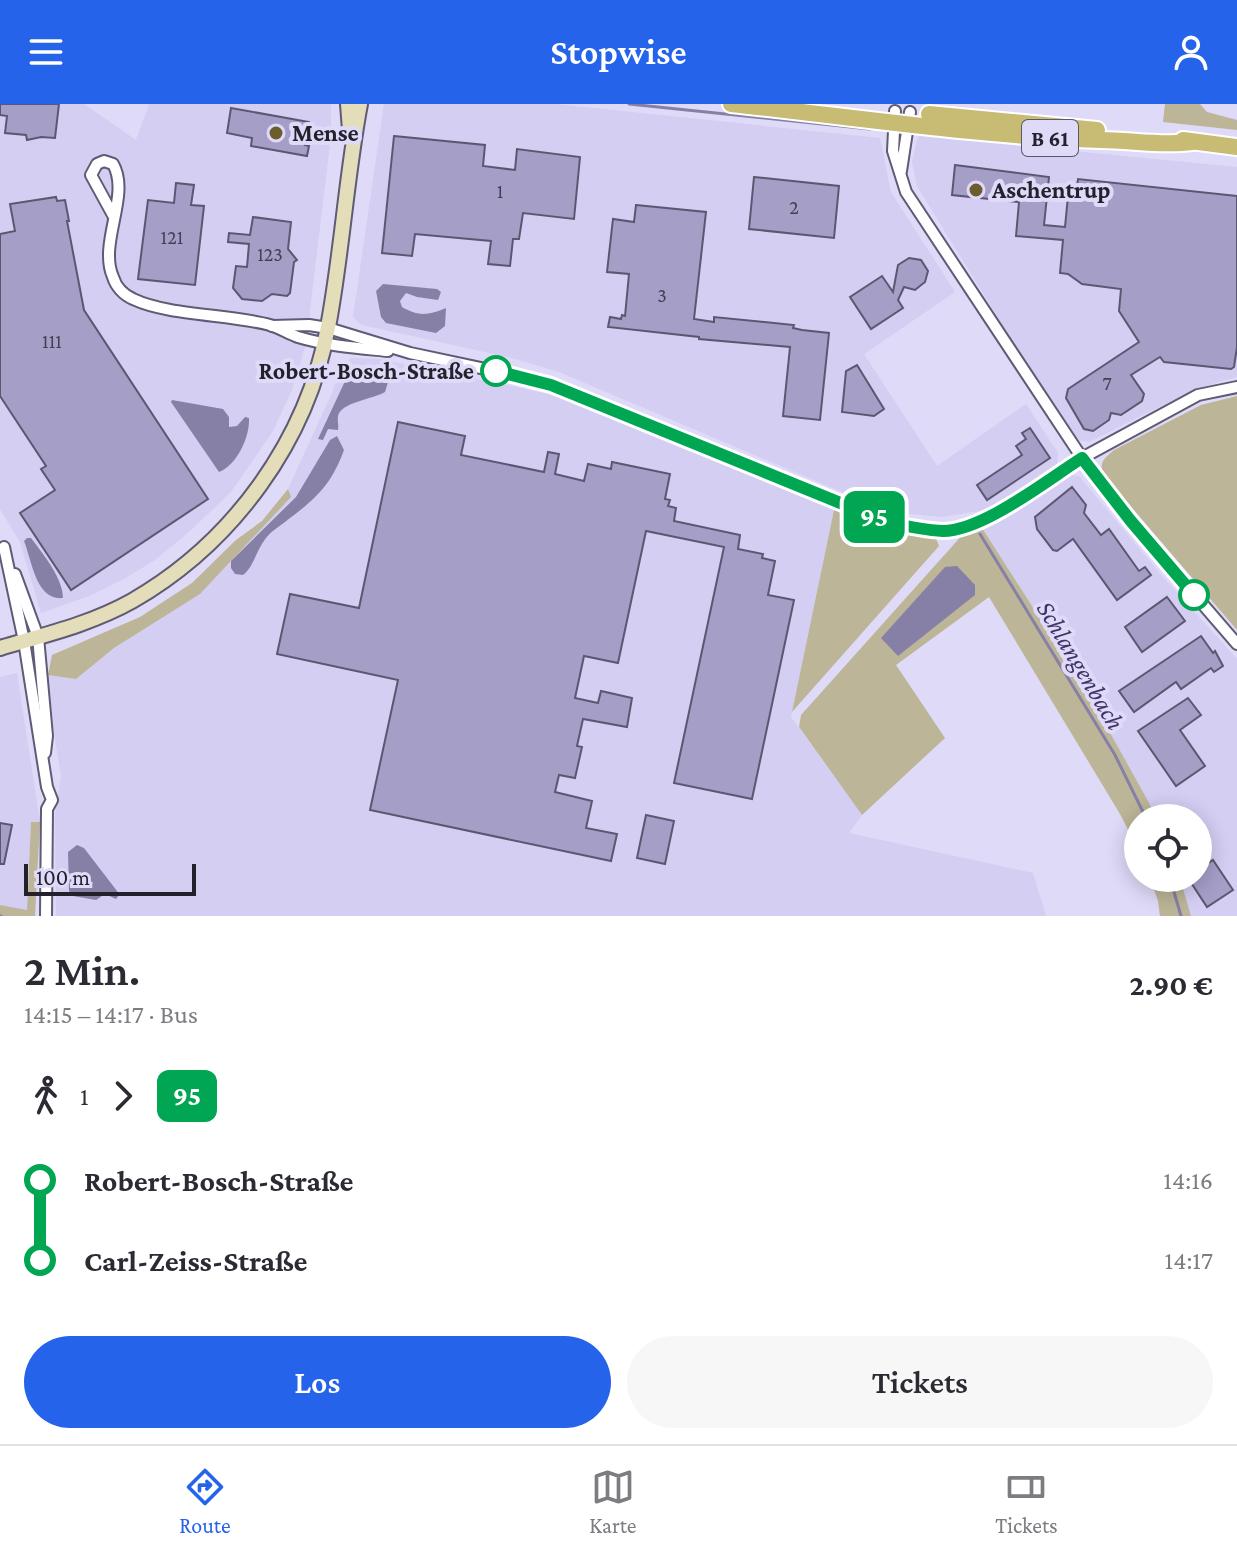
<!DOCTYPE html>
<html lang="de">
<meta charset="utf-8">
<style>
body{margin:0;font-family:"Crimson Pro",serif;background:#f7f7f7;color:#2b2b33;height:100vh;display:flex;flex-direction:column;font-size:30px;white-space:nowrap}
*{box-sizing:border-box;margin:0}
p{font-size:26px;color:#7c7c81}
.icon{flex:none;width:44px;height:44px;fill:none;stroke:currentColor;stroke-width:2;stroke-linecap:round;stroke-linejoin:round}
.map{position:relative;height:812px;overflow:hidden}
.sheet{display:flex;flex-direction:column;background:#fff;flex:1}
.sheet>*{flex:none}
.badge{padding:0 16px;border-radius:12px;font-size:28px;line-height:52px}
.controls{position:absolute;left:1124px;top:700px;display:grid;gap:16px}
.controls a{display:grid;place-items:center;width:88px;height:88px;border-radius:50%;background:#fff;box-shadow:0 4px 20px #0003;font-size:40px}
.scale{position:absolute;left:24px;bottom:20px;width:172px;box-sizing:border-box;padding-left:8px;border:4px solid #23212c;border-top:0;font-size:22px;line-height:28px;white-space:nowrap;color:#23212c;-webkit-text-stroke:6px #dedaf8;paint-order:stroke}
.map>.badge{position:absolute;translate:-50% -50%;box-shadow:0 0 0 4px #fff}
.legs{display:flex;align-items:center;gap:12px;height:88px;padding:0 24px;font-size:26px}
.legs p{margin-inline-start:auto}
.headline{display:flex;align-items:center;justify-content:space-between;height:136px;padding:0 24px}
h1{font-size:44px;font-weight:600;line-height:60px}
.button{display:flex;gap:16px;margin-top:auto;padding:16px 24px}
.button a{flex:1;height:92px;border-radius:48px;background:#2563eb;color:#fff;font-size:32px;font-weight:600;line-height:92px;text-align:center}
.button a+a{background:#f7f7f7;color:#2b2b33}
ul{padding:0 24px;list-style:none}
li{display:flex;align-items:center;gap:28px;height:80px;font-size:30px}
li i{display:grid;place-items:center;width:12px;height:100%;margin:0 10px;background:currentColor}
li i::after{content:'';width:20px;height:20px;margin:-10px;border:6px solid;border-radius:50%;background:#fff}
li p{margin-inline-start:auto}
li:first-child i{background:linear-gradient(#0000 50%,currentColor 0)}
li:last-child i{background:linear-gradient(currentColor 50%,#0000 0)}
header{display:flex;justify-content:space-between;align-items:center;height:104px;padding:0 24px;background:#2563eb;color:#fff;font-size:36px;font-weight:600}
.tabs{display:flex;justify-content:space-around;align-items:center;height:112px;border-top:2px solid #e1e1e2;background:#fff;font-size:22px;color:#7c7c81}
.tabs a{display:grid;justify-items:center;gap:4px}
.tabs .active{color:#2563eb}
.map>svg:first-child{display:block}
.built{fill:#d3cef2}
.green{fill:#bcb597}
.water{fill:#8680a7}
.lines{fill:none;stroke-linecap:round;stroke-linejoin:round}
.stream{stroke:#8680a7;stroke-width:3}
.building{fill:#a59fc8;stroke:#5c5771;stroke-width:2}
.minor-casing{stroke:#5f5b74;stroke-width:14}
.secondary-casing{stroke:#5f5b74;stroke-width:18}
.primary-casing{stroke:#fff;stroke-width:20}
.minor{stroke:#fff;stroke-width:10}
.secondary{stroke:#e4ddb9;stroke-width:14}
.primary{stroke:#c8bb73;stroke-width:16}
.line-1-casing{stroke:#fff;stroke-width:18}
.line-1{stroke:#00a651;stroke-width:12}
.poi-dot{fill:#6a5f2c;stroke:#dedaf8;stroke-width:3}
.stop-1-dot{fill:#fff;stroke:#00a651;stroke-width:4}
.labels{text-anchor:middle;stroke-width:8;stroke-linejoin:round;paint-order:stroke}
.number-label{font-size:20px;fill:#444053}
.shield{fill:#dedaf8;stroke:#5b5869;stroke-width:2}
.shield-label{font-size:22px;font-weight:bold;fill:#23212c}
.poi-label{font-size:24px;font-weight:bold;fill:#23212c;stroke:#dedaf8;text-anchor:start}
.stop-label{font-size:24px;font-weight:bold;fill:#23212c;stroke:#dedaf8;text-anchor:end}
.water-label{font-size:26px;font-style:italic;fill:#413469;stroke:#dedaf8}
</style>
<header><svg class="icon" aria-label="menu" viewBox="0 0 24 24"><path d="M4 6h16M4 12h16M4 18h16"/></svg>Stopwise<svg class="icon" aria-label="person" viewBox="0 0 24 24"><circle cx="12" cy="8" r="4"/><path d="M4 21q1-7 8-7t8 7"/></svg></header>
<div class="map">
<svg width="1237" height="812" viewBox="0 0 1237 812">
<rect width="100%" height="100%" fill="#dedaf8"/>
<g class="built">
<path d="M0 0H84L136 36 149 0H331V31L306 240 292 286 273 327 231 388 190 427 155 456 124 475 89 492 41 509 20 438 0 405Z"/>
<path d="M384 0H555L880 34 891 88 955 188 864 250 937 362 1026 300 1058 349 1057 360 991 405 943 413 889 408 559 268 512 254 362 221 353 213Z"/>
<path d="M918 32 1237 63V273L1195 285 1089 338 1079 336 1024 256 917 82 912 58Z"/>
<path d="M352 254 379 255 549 290 589 303 834 406 791 613 862 711 849 729 1033 769 1046 812H56L55 711 61 672 54 628 48 571 76 575 114 544 200 490 290 393 288 385 332 289 342 259Z"/>
<path d="M1069 371 1079 372 1163 473 1237 555V812H1191L1180 774H1198V714H1156L1089 591 982 424 1009 410Z"/>
<path d="M17 569 40 718H31L27 807 0 801V573Z"/>
</g>
<g class="green">
<path d="M1165 0H1200L1207 8 1237 16V26L1163 18Z"/>
<path d="M1237 292V526L1103 370C1099 357 1105 354 1114 346L1201 301Z"/>
<path d="M288 385 291 393 200 490 114 544 76 575 48 571 52 551 140 513 192 479 236 436 262 417Z"/>
<path d="M834 406 886 427 935 432 939 442 792 608Z"/>
<path d="M982 424 1089 591 1148 697 1156 714H1138V745L1120 710 989 493 896 561 945 634 862 711 799 623 801 611 965 428Z"/>
<path d="M31 718H40L35 812H0V801L27 806Z"/>
<path d="M1150 774H1180L1191 812H1160L1158 797Z"/>
</g>
<g class="water">
<path d="M383 180 437 185 441 188 438 196 417 193 406 189 400 197 402 203C419 213 429 211 446 204L445 222 436 229 386 219 381 213 376 187Z"/>
<path d="M362 265C374 266 381 266 389 275L385 288C374 295 341 298 338 312 337 317 339 321 338 326L328 325 323 336 318 335 346 275Z"/>
<path d="M172 296 223 305 229 313V323L237 322 245 313 249 314C250 333 237 361 219 368L171 298Z"/>
<path d="M337 332 344 346C332 379 317 394 290 414 282 421 272 426 266 434 256 446 254 463 243 471L235 470 231 464V457L296 393 330 336Z"/>
<path d="M27 434H31C43 450 63 474 63 494 36 497 32 457 24 437Z"/>
<path d="M957 462 975 481V491L898 552 881 534 945 463Z"/>
<path d="M77 741 84 744 117 787 119 791 116 795 105 790 96 796 73 792 69 787 68 748Z"/>
</g>
<g class="lines">
<g class="stream">
<path d="M629 0 870 25"/>
<path d="M980 430 1115 651 1146 714"/>
<path d="M1170 774 1181 812"/>
<path d="M0 812H1"/>
</g>
</g>
<g class="building">
<path d="M0 0H59L55 34 41 33 27 36 26 31 5 29 7 12 0 11Z"/>
<path d="M231 4 309 18 305 41 309 42 307 52 251 42 252 34 227 29Z"/>
<path d="M394 32 485 41 483 62 515 66 517 45 580 53 574 115 523 109 519 135H513L510 162 488 160 491 137 415 130 412 152 382 149Z"/>
<path d="M955 61 1049 73 1044 121 1065 123 1069 82 1077 83 1078 75 1237 92V243L1234 263 1231 265 1164 258 1160 253 1131 271 1144 290 1142 297 1121 311 1111 309 1109 316 1093 327 1084 325 1066 294 1068 285 1139 238 1119 207 1121 185 1082 180 1068 170 1060 169 1063 136 1016 132 1019 98 952 91Z"/>
<path d="M754 73 839 82 834 134 749 125Z"/>
<path d="M176 79 194 81 191 101 204 102 195 181 138 175 148 96 174 99Z"/>
<path d="M56 93 57 97 65 96 69 117H67L84 206 208 395 71 486 20 409 55 386 41 365 46 362 0 292V130L15 127 10 100Z"/>
<path d="M636 101 706 108 694 215 714 218V213L794 221 793 224 802 226 829 229 820 316 783 312 790 243 699 235V233L608 223 610 213 621 215 622 211 625 212 629 170 607 168 613 115 634 118Z"/>
<path d="M253 113 291 118 288 145 297 156 294 158 290 189 287 192 272 190 262 197 242 195 233 184 236 162 247 163 249 140 228 138 229 129 250 131Z"/>
<path d="M909 154 921 156 928 167 925 178 915 186 904 183 898 196 903 204 871 225 850 193 882 172 893 188 898 161Z"/>
<path d="M857 261 884 305 874 312 842 308 846 267Z"/>
<path d="M398 318 465 332 461 351 544 368 548 348 559 350 555 370 584 377 588 360 611 365 612 358 670 370 665 395 670 396 668 402 676 404 674 417 740 431 738 445 763 450 762 454 775 457 768 491 794 496 752 695 674 679 724 443 646 427 618 559 584 552 575 594 598 599 601 587 632 594 627 623 583 615 577 642 582 643 575 674 559 671 555 688 592 697 586 724 617 730 611 757 370 706 398 576 277 550 290 490 359 504Z"/>
<path d="M1030 324 1050 354 987 396 977 381 1022 351 1016 342 1026 335 1022 329Z"/>
<path d="M1072 383 1086 401 1084 409 1101 431 1109 425 1139 467 1145 463 1151 471 1117 496 1073 435 1057 447 1053 446 1037 425 1035 413Z"/>
<path d="M1167 493 1185 517 1142 548 1125 523Z"/>
<path d="M1201 532 1213 549 1215 547 1223 562 1214 568 1211 564 1181 585 1176 578 1134 608 1119 587Z"/>
<path d="M1188 594 1201 611 1180 626 1205 662 1176 682 1138 627Z"/>
<path d="M646 711 674 717 665 760 637 754Z"/>
<path d="M0 719 12 721 4 760H0Z"/>
<path d="M1213 756 1233 786 1207 803 1188 774H1198V766Z"/>
</g>
<g class="lines">
<g class="minor-casing">
<g id="minor">
<path d="M895 7 893 47 906 88 1082 354 1130 416 1237 540"/>
<path d="M901 67 910 8"/>
<path d="M114 113 91 71 97 60 104 57 113 60C131 91 98 139 113 173 116 183 124 191 133 195 169 212 230 210 270 221 280 224 289 230 298 233 328 242 358 244 388 247"/>
<path d="M272 222 309 221 328 224 410 249 537 276 887 418 946 427 983 417 1082 354 1198 291 1237 283"/>
<path d="M4 443 24 537 47 683 52 696 47 705 46 812"/>
<path d="M15 470 38 533 47 632 45 649"/>
</g>
</g>
<g class="secondary-casing">
<g id="secondary">
<path d="M348 0 350 26"/>
<path d="M0 544C44 531 91 520 132 497 233 439 307 337 328 223 342 149 346 74 360 0"/>
</g>
</g>
<g class="primary-casing">
<g id="primary">
<path d="M731 0C854 13 978 32 1101 36 1131 36 1161 42 1192 38"/>
<path d="M929 10 1097 26"/>
<path d="M1183 36 1237 43"/>
</g>
</g>
<use href="#minor" class="minor"/>
<use href="#secondary" class="secondary"/>
<use href="#primary" class="primary"/>
</g>
<g class="lines">
<g class="line-1-casing">
<path id="line-1" d="M496 267 551 281 887 418C905 422 924 426 943 427 983 427 1047 376 1082 354L1130 416 1194 491"/>
</g>
<use href="#line-1" class="line-1"/>
</g>
<g class="poi-dot">
<circle cx="276" cy="29" r="8"/>
<circle cx="976" cy="86" r="8"/>
</g>
<g class="stop-1-dot">
<circle cx="496" cy="267" r="14"/>
<circle cx="1194" cy="491" r="14"/>
</g>
<g class="labels">
<g class="number-label">
<text x="500" y="94">1</text>
<text x="794" y="110">2</text>
<text x="172" y="140">121</text>
<text x="270" y="157">123</text>
<text x="662" y="198">3</text>
<text x="52" y="244">111</text>
<text x="1107" y="286">7</text>
</g>
<rect class="shield" x="1022" y="16" width="56" height="36" rx="6"/>
<g class="shield-label">
<text x="1050" y="42">B 61</text>
</g>
<g class="poi-label">
<text x="292" y="37">Mense</text>
<text x="992" y="94">Aschentrup</text>
</g>
<g class="stop-label">
<text x="474" y="275">Robert-Bosch-Straße</text>
</g>
<g class="water-label">
<text transform="translate(1081 561) rotate(59)" y="9">Schlangenbach</text>
</g>
</g>
</svg>
<div class="controls">
<a><svg class="icon" aria-label="locate" viewBox="0 0 24 24"><circle cx="12" cy="12" r="6"/><path d="M12 2v4M12 18v4M2 12h4M18 12h4"/></svg></a>
</div>
<div class="scale">100 m</div>
<b class="badge" style="left:874px;top:413px;background:#00a651;color:#fff">95</b>
</div>
<section class="sheet">
<div class="headline"><div><h1>2 Min.</h1><p>14:15 – 14:17 · Bus</p></div><b>2.90 €</b></div>
<div class="legs"><svg class="icon" aria-label="walk" viewBox="0 0 24 24"><circle cx="13" cy="4" r="2"/><path d="M13 8l-2 6 4 7M11 14l-3 7M7 12l3-4h3l4 4"/></svg>1<svg class="icon" aria-label="forward" viewBox="0 0 24 24"><path d="M9 5l7 7-7 7"/></svg><b class="badge" style="background:#00a651;color:#fff">95</b></div>
<ul>
<li><i style="color:#00a651"></i><b>Robert-Bosch-Straße</b><p>14:16</p></li>
<li><i style="color:#00a651"></i><b>Carl-Zeiss-Straße</b><p>14:17</p></li>
</ul>
<div class="button"><a>Los</a><a>Tickets</a></div>
</section>
<nav class="tabs">
<a class="active"><svg class="icon" aria-label="directions" viewBox="0 0 24 24"><path d="M12 3l9 9-9 9-9-9zM9 14v-3h6M13 9l2 2-2 2"/></svg>Route</a>
<a><svg class="icon" aria-label="map" viewBox="0 0 24 24"><path d="M3 6l6-2 6 2 6-2v14l-6 2-6-2-6 2zM9 4v14M15 6v14"/></svg>Karte</a>
<a><svg class="icon" aria-label="tickets" viewBox="0 0 24 24"><path d="M3 7h18v10H3zM15 7v10"/></svg>Tickets</a>
</nav>
